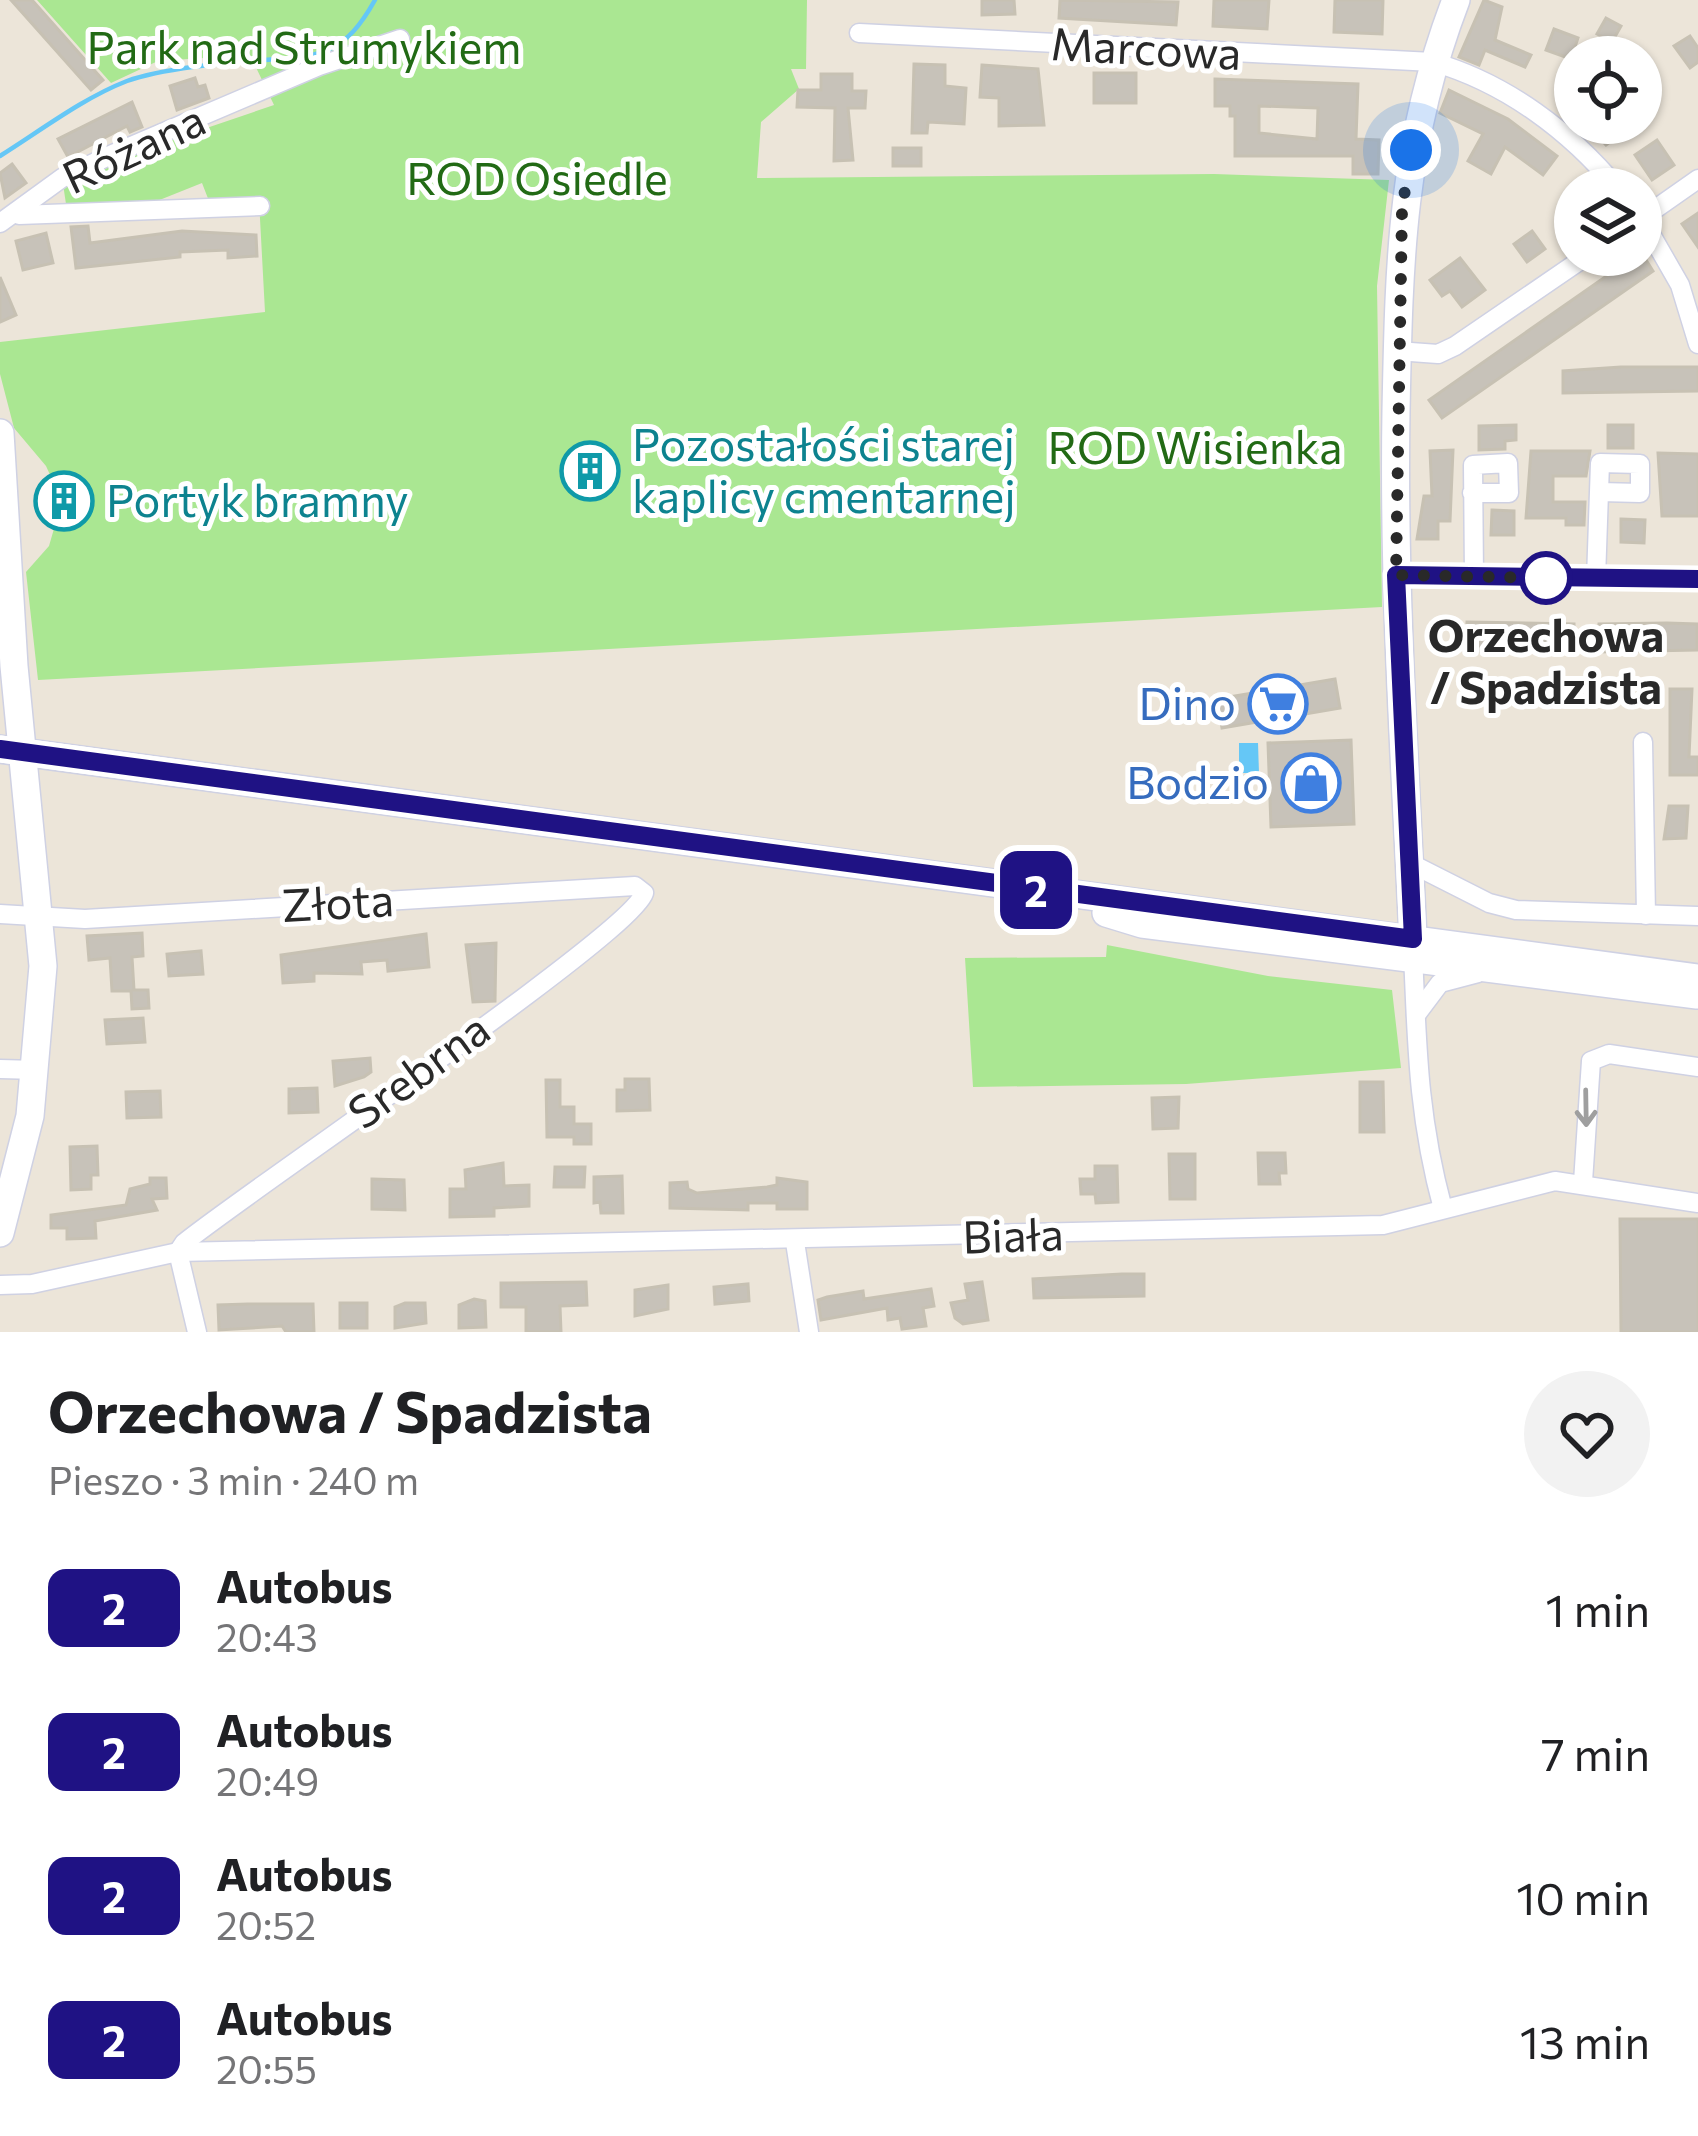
<!DOCTYPE html>
<html lang="pl">
<meta charset="utf-8">
<style>
body{margin:0;font-family:Commissioner,sans-serif;background:#f2f2f2;color:#202124;height:100vh;display:flex;flex-direction:column;font-size:45px;white-space:nowrap}
*{box-sizing:border-box;margin:0}
p{font-size:39px;color:#757577}
.icon{flex:none;width:66px;height:66px;fill:none;stroke:currentColor;stroke-width:2;stroke-linecap:round;stroke-linejoin:round}
.map{position:relative;height:1332px;overflow:hidden}
.panel{display:flex;flex-direction:column;background:#fff;flex:1}
.panel>*{flex:none}
.badge{padding:0 24px;border-radius:18px;font-size:42px;line-height:78px}
.tools{position:absolute;left:1554px;top:36px;display:grid;gap:24px}
.tools a{display:grid;place-items:center;width:108px;height:108px;border-radius:50%;background:#fff;box-shadow:0 3px 9px #0004;font-size:60px}
.you{position:absolute;width:60px;height:60px;margin:-30px;border:9px solid #fff;border-radius:50%;background:#1a73e8;box-shadow:0 0 0 18px #1a73e833}
.map>.badge{position:absolute;translate:-50% -50%;box-shadow:0 0 0 6px #fff}
.round{display:grid;place-items:center;flex:none;width:126px;height:126px;border-radius:63px;background:#f2f2f2}
.overview{display:flex;align-items:center;justify-content:space-between;height:204px;padding:0 48px}
h1{font-size:57px;font-weight:700;line-height:90px}
ul{padding:0;list-style:none}
li{display:flex;align-items:center;gap:36px;height:144px;padding:0 48px}
li div{flex:1}
li b{display:block;font-size:45px}
li em{font-style:normal}
li .badge{min-width:132px;font-weight:700;text-align:center}
.map>svg:first-child{display:block}
.green{fill:#aae792}
.water{fill:#65c7f6}
.lines{fill:none;stroke-linecap:round;stroke-linejoin:round}
.stream{stroke:#65c7f6;stroke-width:4.5}
.building{fill:#c7c2b9;stroke:#c7c1b3;stroke-width:3;fill-rule:evenodd}
.street-casing{stroke:#cfd1e3;stroke-width:21}
.secondary-casing{stroke:#cfd1e3;stroke-width:30}
.street{stroke:#fff;stroke-width:18}
.secondary{stroke:#fff;stroke-width:27}
.oneway{stroke:#9f9f9f}
.line-casing{stroke:#fff;stroke-width:27}
.line{stroke:#1f1284;stroke-width:18}
.walk{stroke:#292929;stroke-width:12;stroke-dasharray:0 21.6}
.stop-dot{fill:#fff;stroke:#1f1284;stroke-width:6}
.labels{text-anchor:middle;stroke-width:10;stroke-linejoin:round;paint-order:stroke}
.park-label{font-size:45px;fill:#226a15;stroke:#fff}
.street-label{font-size:45px;fill:#292929;stroke:#fff}
.culture-label{font-size:45px;fill:#0d838f;stroke:#fff;text-anchor:start}
.stop-label{font-size:45px;font-weight:bold;fill:#292929;stroke:#fff}
.shop-label{font-size:45px;fill:#366cbe;stroke:#fff;text-anchor:end}
</style>
<div class="map">
<svg width="1698" height="1332" viewBox="0 0 1698 1332">
<rect width="100%" height="100%" fill="#ece5d9"/>
<g class="green">
<path d="M37 0H807L806 69H791L799 89 761 122 757 178 1214 174 1389 180 1377 286 1382 607 38 680 26 572 49 546 62 501 46 466 14 428 0 374V342L265 312 259 200 209 201 202 183 152 203 66 204 63 184 130 154 274 105 250 55 158 61 111 83Z"/>
<path d="M1107 945 1268 976 1392 990 1401 1068 1186 1084 973 1087 965 958 1106 957Z"/>
</g>
<path class="water" d="M1239 743H1258L1259 773H1239Z"/>
<g class="lines">
<path class="stream" d="M0 156C40 131 83 98 127 81 160 69 227 62 263 60 321 57 345 54 375 0"/>
</g>
<g class="building">
<path d="M11 0H32L103 80 91 90Z"/>
<path d="M982 0H1014L1015 14 982 15Z"/>
<path d="M1060 0 1178 2 1176 25 1059 18Z"/>
<path d="M1214 0H1269L1267 29 1213 26Z"/>
<path d="M1335 0H1383L1382 34 1334 32Z"/>
<path d="M1484 0 1502 7 1495 40 1531 55 1525 67 1485 50 1479 65 1459 57Z"/>
<path d="M1606 18 1621 26 1612 42 1597 34Z"/>
<path d="M1554 29 1578 38 1571 59 1546 50Z"/>
<path d="M1690 36 1698 48V62L1690 68 1674 46Z"/>
<path d="M914 64 945 65V86L966 88 964 124 928 122 927 133H912Z"/>
<path d="M982 65 1038 69 1044 125 999 126V98L980 97Z"/>
<rect x="1094" y="73" width="42" height="30"/>
<path d="M821 74H852V91H866L865 108H848L853 160 834 161 835 108 797 107 798 90H821Z"/>
<path d="M195 78 198 87 205 85 209 98 177 110 170 86Z"/>
<path d="M1215 79 1358 84 1356 139 1379 140 1378 174H1353V156H1235V116H1230V106H1215ZM1259 106 1318 108 1317 139 1259 133Z"/>
<path d="M1449 90 1508 119 1557 156 1543 175 1505 147 1491 174 1468 161 1483 134 1440 113Z"/>
<path d="M132 102 142 127 130 132 127 126 68 157 58 139Z"/>
<path d="M1585 123H1621L1627 129 1606 145Z"/>
<path d="M1657 140 1674 165 1652 180 1635 155Z"/>
<rect x="893" y="148" width="28" height="18"/>
<path d="M12 164 26 183 5 198 0 173Z"/>
<path d="M1698 213V247L1682 224Z"/>
<path d="M88 226 90 243 182 231 256 235 257 256 228 258V250L180 252V257L76 268 71 227Z"/>
<path d="M1532 231 1545 249 1527 262 1514 244Z"/>
<path d="M46 233 53 263 23 270 16 241Z"/>
<path d="M1641 252 1653 271 1442 418 1429 400Z"/>
<path d="M1460 258 1485 290 1462 307 1450 291 1442 296 1430 280Z"/>
<path d="M0 277 16 315 0 322Z"/>
<path d="M1621 367H1698V391L1563 393V371Z"/>
<path d="M1516 425V440L1505 441V449L1479 450V426Z"/>
<rect x="1608" y="425" width="25" height="23"/>
<path d="M1453 450 1450 521H1438V539H1417L1424 496H1432L1430 451Z"/>
<path d="M1531 451H1590L1586 476H1553V502H1585L1584 525H1566V518H1526Z"/>
<path d="M1658 453 1698 454V516H1662Z"/>
<circle cx="590" cy="470" r="14"/>
<path d="M1492 510 1514 511V535H1491Z"/>
<path d="M1621 519 1645 520 1644 543 1621 542Z"/>
<path d="M1467 622 1574 624V651L1466 652Z"/>
<path d="M1667 623 1697 624V650L1598 652 1599 624Z"/>
<path d="M1335 679 1340 708 1222 728 1217 699Z"/>
<path d="M1670 689H1692L1689 757H1698V775H1670Z"/>
<path d="M1351 740 1354 824 1271 827 1268 743Z"/>
<path d="M1669 806H1688L1686 838 1664 839Z"/>
<path d="M142 933 143 956 132 957 134 990H148L149 1008 132 1009 131 991H112L110 958 89 960 87 936Z"/>
<path d="M426 934 429 967 388 971 387 960 361 962 362 974 314 973V981L283 983 281 955Z"/>
<path d="M496 943 495 1001 473 1002 466 945Z"/>
<path d="M201 951 203 974 169 976 167 954Z"/>
<path d="M143 1018 145 1042 107 1044 105 1020Z"/>
<path d="M370 1058 371 1072 364 1077 335 1086 333 1061Z"/>
<path d="M625 1079H649L650 1110 617 1111V1090H625Z"/>
<path d="M546 1080H560V1107H574V1124H591V1144H574V1137H547Z"/>
<path d="M1360 1082H1383L1384 1132H1360Z"/>
<path d="M317 1088 318 1112 289 1113V1089Z"/>
<path d="M160 1091 161 1117 127 1118 126 1092Z"/>
<path d="M1179 1097 1178 1128 1153 1129 1152 1098Z"/>
<path d="M97 1146 98 1175H91V1189L71 1190 70 1147Z"/>
<path d="M1258 1153H1285L1286 1173H1279L1280 1184H1259Z"/>
<path d="M1169 1154H1195V1199H1170Z"/>
<path d="M503 1163 504 1186 529 1185V1206L494 1208V1216L450 1217V1189H466L465 1170Z"/>
<path d="M1095 1166H1117L1118 1202 1096 1203 1095 1194H1081L1080 1179H1095Z"/>
<path d="M555 1167H585L584 1187H554Z"/>
<path d="M622 1176 623 1213H601L600 1202 594 1203V1177Z"/>
<path d="M150 1178H166L167 1198 152 1199 157 1210 95 1221 96 1238 67 1239V1228H51V1215L126 1205 130 1189 150 1184Z"/>
<path d="M777 1178 807 1182V1209H777V1203H748V1210L670 1208V1183L687 1182 688 1189 697 1193 767 1187 777 1185Z"/>
<path d="M372 1179 404 1180 405 1210 372 1209Z"/>
<path d="M1620 1219H1698V1332H1621Z"/>
<path d="M1122 1274H1144V1296L1034 1298 1033 1279Z"/>
<path d="M586 1282 587 1305 560 1306 561 1332H526V1307H501V1283Z"/>
<path d="M982 1282 988 1320 963 1324 955 1318 951 1303 968 1300 965 1284Z"/>
<path d="M748 1284 749 1301 715 1304 714 1287Z"/>
<path d="M668 1285V1309L635 1316V1290Z"/>
<path d="M931 1289 934 1306 923 1308 926 1326 902 1329 900 1318 888 1320 887 1308 821 1320 818 1300 827 1297 863 1291 864 1299Z"/>
<path d="M474 1299 485 1301 486 1327 459 1328V1305Z"/>
<rect x="340" y="1303" width="27" height="25"/>
<path d="M405 1303H425L426 1323 395 1328V1307Z"/>
<path d="M248 1304H313L314 1332H286L282 1326 219 1330 218 1305Z"/>
</g>
<g class="lines">
<g class="street-casing">
<g id="street">
<path d="M859 33 1433 62C1506 83 1570 131 1618 189"/>
<path d="M19 215 260 206"/>
<path d="M1641 217 1680 285 1698 344"/>
<path d="M1641 219 1698 179"/>
<path d="M0 223 62 178 115 153 319 66 400 39"/>
<path d="M1397 351 1438 354 1455 346 1588 255"/>
<path d="M1472 493H1509L1508 463 1473 465 1474 577"/>
<path d="M1396 575 1698 579"/>
<path d="M1596 579 1600 463 1640 464V493L1600 492"/>
<path d="M1643 742 1646 915"/>
<path d="M1410 863 1489 903 1516 910 1698 916"/>
<path d="M0 914 85 919 635 886 644 893C631 934 249 1190 184 1243L178 1252 197 1332"/>
<path d="M1413 953C1417 1047 1418 1117 1443 1209"/>
<path d="M1416 1015 1440 983 1478 973"/>
<path d="M0 1069 37 1070"/>
<path d="M1583 1182 1591 1061 1609 1054 1698 1067"/>
<path d="M795 1242 809 1332"/>
<path d="M0 1285 32 1284 178 1252 1383 1225 1555 1181 1698 1203"/>
</g>
</g>
<g class="secondary-casing">
<g id="secondary">
<path d="M0 433 14 666 43 966 30 1116 0 1233"/>
<path d="M0 749 1698 978"/>
<path d="M1106 913 1142 924 1697 995"/>
<path d="M1413 939C1405 763 1393 588 1396 411 1399 261 1401 143 1456 0"/>
</g>
</g>
<use href="#street" class="street"/>
<use href="#secondary" class="secondary"/>
</g>
<defs><path id="oneway-shaft" d="M-6 0H5M1.5-3L5.5 0L1.5 3" fill="none" stroke-width="1.6" stroke-linecap="round" stroke-linejoin="round" transform="scale(3)"/></defs>
<use class="oneway" href="#oneway-shaft" transform="translate(1586 1108) rotate(89)"/>
<g class="lines">
<g class="line-casing">
<path id="line" d="M0 749 1413 939 1396 575 1698 579"/>
</g>
<use href="#line" class="line"/>
<path class="walk" d="M1411 150 1402 210 1396 575 1546 578"/>
</g>
<defs>
<g id="building-ring" transform="scale(3)"><circle r="9.5" fill="#fff" stroke="#0f9aa8" stroke-width="1.5"/><path d="M-4-6H4V6H1V3H-1V6H-4ZM-2.5-4.3h1.7v1.8h-1.7ZM.8-4.3h1.7v1.8H.8ZM-2.5-1h1.7V.8h-1.7ZM.8-1h1.7V.8H.8Z" fill="#0f9aa8"/></g>
<g id="supermarket-ring" transform="scale(3)"><circle r="9.5" fill="#fff" stroke="#3f7fe0" stroke-width="1.5"/><path d="M-6-5.5h2.5l.6 2H6L4.5 2H-2.5L-4.4-4H-6ZM-1.5 3.2a1.3 1.3 0 1 0 .1 0ZM3 3.2a1.3 1.3 0 1 0 .1 0Z" fill="#3f7fe0"/></g>
<g id="shop-ring" transform="scale(3)"><circle r="9.5" fill="#fff" stroke="#3f7fe0" stroke-width="1.5"/><path d="M-5-2.5h2.3a2.7 3.5 0 0 1 5.4 0H5L5.5 6h-11ZM-1.5-2.5h3a1.5 2.3 0 0 0-3 0Z" fill="#3f7fe0"/></g>
</defs>
<g fill-rule="evenodd">
<use href="#building-ring" x="590" y="471"/>
<use href="#building-ring" x="64" y="501"/>
<use href="#supermarket-ring" x="1278" y="704"/>
<use href="#shop-ring" x="1311" y="783"/>
</g>
<circle class="stop-dot" cx="1546" cy="578" r="24"/>
<g class="labels">
<g class="park-label">
<text x="304" y="64">Park nad Strumykiem</text>
<text x="537" y="195">ROD Osiedle</text>
<text x="1195" y="464">ROD Wisienka</text>
</g>
<g class="street-label">
<text transform="translate(1146 49) rotate(3)" y="16">Marcowa</text>
<text transform="translate(134 149) rotate(-25)" y="16">Różana</text>
<text transform="translate(338 903) rotate(-3)" y="16">Złota</text>
<text transform="translate(419 1071) rotate(-36)" y="16">Srebrna</text>
<text transform="translate(1013 1236) rotate(-2)" y="16">Biała</text>
</g>
<g class="culture-label">
<text x="632" y="461">Pozostałości starej<tspan x="632" dy="52">kaplicy cmentarnej</tspan></text>
<text x="106" y="517">Portyk bramny</text>
</g>
<g class="stop-label">
<text x="1546" y="652">Orzechowa<tspan x="1546" dy="52">/ Spadzista</tspan></text>
</g>
<g class="shop-label">
<text x="1236" y="720">Dino</text>
<text x="1269" y="799">Bodzio</text>
</g>
</g>
</svg>
<div class="tools">
<a><svg class="icon" aria-label="locate" viewBox="0 0 24 24"><circle cx="12" cy="12" r="6"/><path d="M12 2v4M12 18v4M2 12h4M18 12h4"/></svg></a>
<a><svg class="icon" aria-label="layers" viewBox="0 0 24 24"><path d="M12 4l9 5-9 5-9-5zM3 14l9 5 9-5"/></svg></a>
</div>
<div class="you" style="left:1411px;top:150px"></div>
<b class="badge" style="left:1036px;top:890px;background:#1f1284;color:#fff">2</b>
</div>
<section class="panel">
<div class="overview"><div><h1>Orzechowa / Spadzista</h1><p>Pieszo · 3 min · 240 m</p></div><a class="round"><svg class="icon" aria-label="heart" viewBox="0 0 24 24"><path d="M12 20l-8-8c-3-5 5-10 8-4 3-6 11-1 8 4z"/></svg></a></div>
<ul>
<li><span class="badge" style="background:#1f1284;color:#fff">2</span><div><b>Autobus</b><p>20:43</p></div><em>1 min</em></li>
<li><span class="badge" style="background:#1f1284;color:#fff">2</span><div><b>Autobus</b><p>20:49</p></div><em>7 min</em></li>
<li><span class="badge" style="background:#1f1284;color:#fff">2</span><div><b>Autobus</b><p>20:52</p></div><em>10 min</em></li>
<li><span class="badge" style="background:#1f1284;color:#fff">2</span><div><b>Autobus</b><p>20:55</p></div><em>13 min</em></li>
</ul>
</section>
